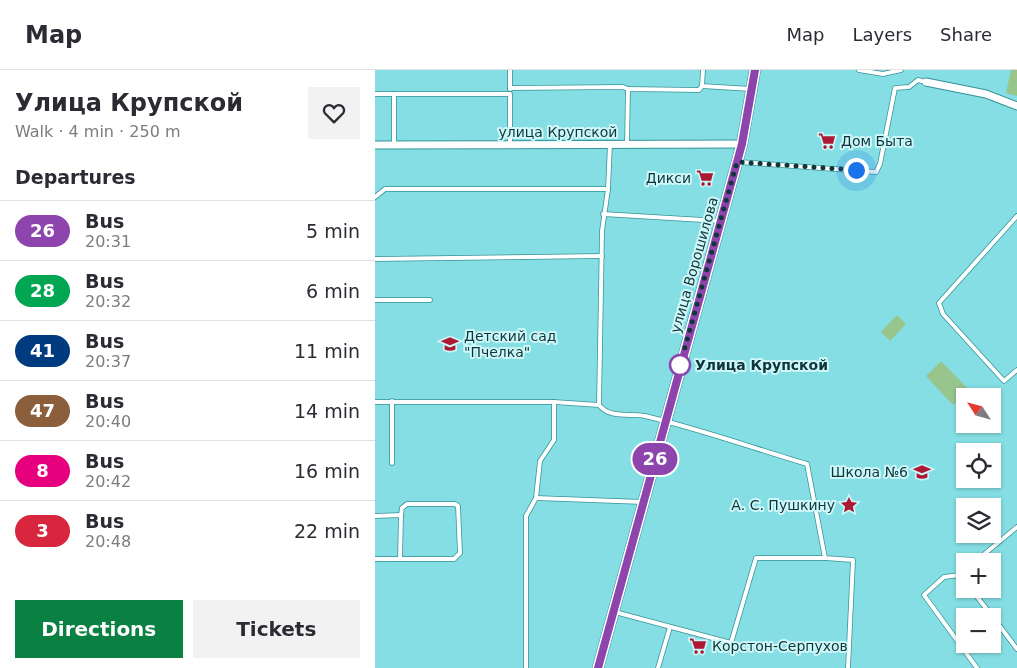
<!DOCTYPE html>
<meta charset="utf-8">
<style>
body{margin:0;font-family:"DejaVu Sans",sans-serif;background:#f2f2f3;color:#2b2b33;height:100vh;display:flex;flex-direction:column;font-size:19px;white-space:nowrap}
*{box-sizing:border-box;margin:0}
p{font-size:16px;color:#7c7c81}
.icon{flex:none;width:28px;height:28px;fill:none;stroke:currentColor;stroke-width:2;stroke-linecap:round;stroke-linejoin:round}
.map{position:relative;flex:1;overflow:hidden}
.side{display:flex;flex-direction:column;background:#fff;width:375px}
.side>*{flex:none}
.badge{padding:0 10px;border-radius:16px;font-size:18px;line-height:32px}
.needle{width:32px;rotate:306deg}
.buttons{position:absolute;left:581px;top:318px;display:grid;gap:10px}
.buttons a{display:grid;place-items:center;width:45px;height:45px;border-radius:0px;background:#fff;box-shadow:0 1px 4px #0004;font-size:25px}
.you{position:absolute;width:25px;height:25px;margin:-12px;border:4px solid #fff;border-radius:50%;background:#1a73e8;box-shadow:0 0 0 8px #1a73e833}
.map>.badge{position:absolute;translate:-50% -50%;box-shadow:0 0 0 2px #fff}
h2{padding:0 15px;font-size:19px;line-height:45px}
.round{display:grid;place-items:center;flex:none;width:52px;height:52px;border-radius:0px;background:#f2f2f3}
.summary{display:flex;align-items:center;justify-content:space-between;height:85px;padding:0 15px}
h1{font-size:24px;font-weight:600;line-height:38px}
.primary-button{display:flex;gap:10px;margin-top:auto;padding:10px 15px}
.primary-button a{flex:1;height:58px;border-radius:0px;background:#0b8043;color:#fff;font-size:20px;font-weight:600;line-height:58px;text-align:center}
.primary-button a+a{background:#f2f2f3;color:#2b2b33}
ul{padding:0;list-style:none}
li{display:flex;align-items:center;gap:15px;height:60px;padding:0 15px;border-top:1px solid #e1e1e2}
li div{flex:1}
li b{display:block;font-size:19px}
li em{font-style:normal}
li .badge{min-width:55px;font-weight:700;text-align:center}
header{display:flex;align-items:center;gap:30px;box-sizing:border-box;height:70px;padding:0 25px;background:#fff;border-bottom:1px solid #e1e1e2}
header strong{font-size:24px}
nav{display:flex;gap:28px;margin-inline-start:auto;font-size:18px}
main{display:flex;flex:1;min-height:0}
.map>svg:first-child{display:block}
.green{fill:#97c58c}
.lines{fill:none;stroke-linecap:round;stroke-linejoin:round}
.service-casing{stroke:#349397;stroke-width:5.5}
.minor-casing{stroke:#349397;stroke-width:9}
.secondary-casing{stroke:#349397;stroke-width:12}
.service{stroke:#fff;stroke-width:4}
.minor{stroke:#fff;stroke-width:7}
.secondary{stroke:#e9cfef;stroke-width:10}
.line-casing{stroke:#fff;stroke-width:11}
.line{stroke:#8e44ad;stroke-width:8}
.walk{stroke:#0e3638;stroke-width:5;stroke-dasharray:0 9}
.stop-dot{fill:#fff;stroke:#8e44ad;stroke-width:2.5}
.labels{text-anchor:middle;stroke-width:4;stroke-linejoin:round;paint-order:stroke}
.street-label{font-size:14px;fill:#0e3638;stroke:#cdf7f9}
.poi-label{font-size:14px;fill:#0e3638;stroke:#cdf7f9;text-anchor:start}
.stop-label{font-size:14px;font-weight:bold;fill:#0e3638;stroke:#cdf7f9;text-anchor:start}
</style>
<header>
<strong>Map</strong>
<nav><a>Map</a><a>Layers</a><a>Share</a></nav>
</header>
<main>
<section class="side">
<div class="summary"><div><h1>Улица Крупской</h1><p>Walk · 4 min · 250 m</p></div><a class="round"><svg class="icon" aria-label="heart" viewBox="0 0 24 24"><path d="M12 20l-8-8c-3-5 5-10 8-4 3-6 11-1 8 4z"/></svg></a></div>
<h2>Departures</h2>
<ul>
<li><span class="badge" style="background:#8e44ad;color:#fff">26</span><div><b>Bus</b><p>20:31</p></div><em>5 min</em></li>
<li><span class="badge" style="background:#00a651;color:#fff">28</span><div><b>Bus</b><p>20:32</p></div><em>6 min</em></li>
<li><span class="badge" style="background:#003b80;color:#fff">41</span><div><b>Bus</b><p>20:37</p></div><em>11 min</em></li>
<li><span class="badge" style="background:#8b5e3c;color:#fff">47</span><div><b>Bus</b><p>20:40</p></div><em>14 min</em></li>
<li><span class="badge" style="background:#e6007e;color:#fff">8</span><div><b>Bus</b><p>20:42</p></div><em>16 min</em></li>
<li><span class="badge" style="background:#d7263d;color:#fff">3</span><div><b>Bus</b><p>20:48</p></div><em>22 min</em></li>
</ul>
<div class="primary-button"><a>Directions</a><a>Tickets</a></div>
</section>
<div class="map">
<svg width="642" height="598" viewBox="0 0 642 598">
<rect width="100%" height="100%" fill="#84dee3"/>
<g class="green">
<path d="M636 0H642V26L631 23Z"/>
<path d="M522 245 531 254 515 271 506 262Z"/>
<path d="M566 291 594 320 578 335 551 306Z"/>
</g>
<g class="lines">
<g class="service-casing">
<g id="service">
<path d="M328 0 327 16 376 19"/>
<path d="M484 0 508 4 526 0"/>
<path d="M135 18 248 17 253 19"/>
<path d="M135 19V0"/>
<path d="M0 24H135V74"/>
<path d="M19 24V75"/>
<path d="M235 74 233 119 227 161 224 335C235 349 255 343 270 346 325 359 378 378 432 394L450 488 478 490 473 598"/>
<path d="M252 74 253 19 324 20 327 16"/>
<path d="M364 92 501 102 505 94 520 18 534 17 543 10 551 12"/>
<path d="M0 127 10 119H233"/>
<path d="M228 144 345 151"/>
<path d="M642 146 564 233 568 244 629 311 642 300"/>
<path d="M0 189 227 186"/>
<path d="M0 230H55"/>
<path d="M0 332H179L224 335"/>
<path d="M17 393V331"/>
<path d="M161 428 268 432"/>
<path d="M0 446 26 445 25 489"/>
<path d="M0 489H79L85 483 83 436 80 434H32L27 438 26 445"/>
<path d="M601 491 642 457"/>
<path d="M590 500 585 505 590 512"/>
<path d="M585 505 569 507 549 525 602 598"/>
<path d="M596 519 617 546"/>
<path d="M240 542 356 573 381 488H450"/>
<path d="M618 547 642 579"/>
<path d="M151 598V446L161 428 165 391 179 370V332"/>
<path d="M283 598 295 557"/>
</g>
</g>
<g class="minor-casing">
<g id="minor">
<path d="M551 12 611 24 642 36"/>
<path d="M0 75 367 74"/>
</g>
</g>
<g class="secondary-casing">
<path id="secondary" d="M223 598 367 74 380 0"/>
</g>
<use href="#service" class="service"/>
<use href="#minor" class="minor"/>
<use href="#secondary" class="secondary"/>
</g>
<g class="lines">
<g class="line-casing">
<path id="line" d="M223 598 367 74 380 0"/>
</g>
<use href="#line" class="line"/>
<path class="walk" d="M305 295 362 92 481 100"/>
</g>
<defs>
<g id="supermarket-bare" transform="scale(1.35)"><path d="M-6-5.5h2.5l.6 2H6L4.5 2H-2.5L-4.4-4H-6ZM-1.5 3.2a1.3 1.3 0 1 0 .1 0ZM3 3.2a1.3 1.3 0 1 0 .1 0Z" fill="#ad1832" stroke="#cdf7f9" stroke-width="2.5" paint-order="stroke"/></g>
<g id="school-bare" transform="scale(1.35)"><path d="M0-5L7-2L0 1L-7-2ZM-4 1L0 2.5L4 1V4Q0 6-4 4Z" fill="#ad1832" stroke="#cdf7f9" stroke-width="2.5" paint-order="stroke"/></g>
<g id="sight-bare" transform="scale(1.35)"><path d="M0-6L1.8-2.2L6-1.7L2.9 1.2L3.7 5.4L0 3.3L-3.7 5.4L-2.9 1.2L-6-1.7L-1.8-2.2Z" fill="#ad1832" stroke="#cdf7f9" stroke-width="2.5" paint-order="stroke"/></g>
</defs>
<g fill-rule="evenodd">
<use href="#supermarket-bare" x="452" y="71"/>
<use href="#supermarket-bare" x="330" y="108"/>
<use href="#school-bare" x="75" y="274"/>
<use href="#school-bare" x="547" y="402"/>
<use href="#sight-bare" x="474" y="435"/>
<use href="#supermarket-bare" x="323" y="576"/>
</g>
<circle class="stop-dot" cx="305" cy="295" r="10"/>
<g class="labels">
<g class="street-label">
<text x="183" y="67">улица Крупской</text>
<text transform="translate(319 195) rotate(-74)" y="5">улица Ворошилова</text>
</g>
<g class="poi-label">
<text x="466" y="76">Дом Быта</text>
<text x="316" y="113" text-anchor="end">Дикси</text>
<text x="89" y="271">Детский сад<tspan x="89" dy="16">"Пчелка"</tspan></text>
<text x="533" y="407" text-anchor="end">Школа №6</text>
<text x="460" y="440" text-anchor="end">А. С. Пушкину</text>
<text x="337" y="581">Корстон-Серпухов</text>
</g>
<g class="stop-label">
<text x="320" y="300">Улица Крупской</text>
</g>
</g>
</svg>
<div class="buttons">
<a><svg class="needle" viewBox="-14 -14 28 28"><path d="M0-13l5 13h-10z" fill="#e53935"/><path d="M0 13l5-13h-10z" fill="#7c7c81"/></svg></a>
<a><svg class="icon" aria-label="locate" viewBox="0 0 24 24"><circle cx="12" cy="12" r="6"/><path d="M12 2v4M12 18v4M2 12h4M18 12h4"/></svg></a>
<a><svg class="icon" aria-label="layers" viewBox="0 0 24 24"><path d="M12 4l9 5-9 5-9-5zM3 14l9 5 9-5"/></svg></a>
<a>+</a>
<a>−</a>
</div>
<div class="you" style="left:481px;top:100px"></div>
<b class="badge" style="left:280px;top:389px;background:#8e44ad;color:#fff">26</b>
</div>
</main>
